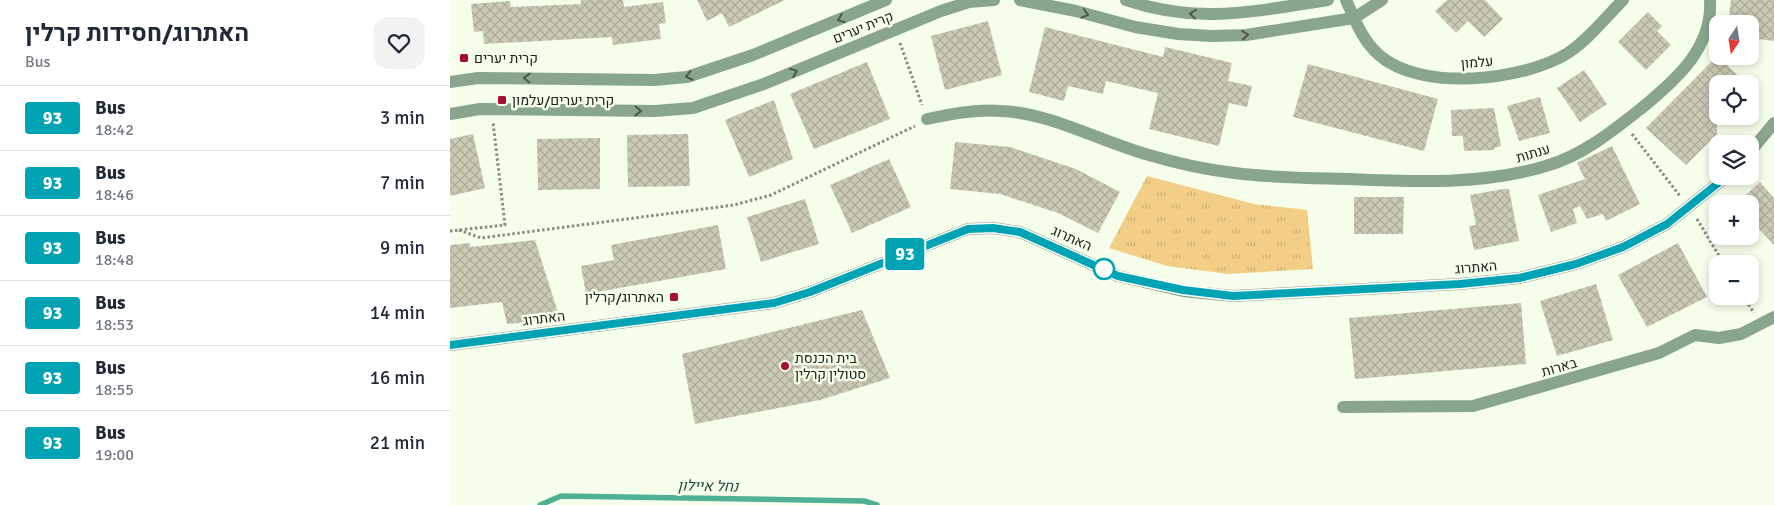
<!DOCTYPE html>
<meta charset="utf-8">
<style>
body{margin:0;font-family:Signika,Heebo,sans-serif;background:#f2f2f3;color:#1f2937;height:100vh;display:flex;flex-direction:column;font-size:19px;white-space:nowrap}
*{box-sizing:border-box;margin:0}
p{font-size:16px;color:#747a83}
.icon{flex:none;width:28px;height:28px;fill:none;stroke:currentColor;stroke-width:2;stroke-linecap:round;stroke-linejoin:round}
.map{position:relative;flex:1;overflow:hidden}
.details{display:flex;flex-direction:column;background:#fff;width:450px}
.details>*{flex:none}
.badge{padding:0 10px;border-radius:4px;font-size:18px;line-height:32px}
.needle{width:32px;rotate:192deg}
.buttons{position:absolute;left:1259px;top:15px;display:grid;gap:10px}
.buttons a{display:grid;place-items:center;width:50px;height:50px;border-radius:10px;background:#fff;box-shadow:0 2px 8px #0003;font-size:25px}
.map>.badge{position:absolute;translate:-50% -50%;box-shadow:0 0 0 2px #fff}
.round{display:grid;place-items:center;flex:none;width:52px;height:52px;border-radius:15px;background:#f2f2f3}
.headline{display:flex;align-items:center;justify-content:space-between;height:85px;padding:0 25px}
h1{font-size:24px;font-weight:700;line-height:38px}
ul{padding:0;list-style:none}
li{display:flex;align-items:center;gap:15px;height:65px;padding:0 25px;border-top:1px solid #e0e1e3}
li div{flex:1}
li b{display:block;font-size:19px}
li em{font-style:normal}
li .badge{min-width:55px;font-weight:700;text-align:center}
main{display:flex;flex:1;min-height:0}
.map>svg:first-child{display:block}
.grass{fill:url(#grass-tufts)}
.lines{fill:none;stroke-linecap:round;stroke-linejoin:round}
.stream{stroke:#4eb194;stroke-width:5.5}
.building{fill:url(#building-cross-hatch)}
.path{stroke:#878d7f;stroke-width:3;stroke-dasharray:2.5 2.5;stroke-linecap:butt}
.minor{stroke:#89a58d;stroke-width:12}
.oneway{stroke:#4a5749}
.line-casing{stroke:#fff;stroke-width:11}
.line{stroke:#00a3b4;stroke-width:8}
.poi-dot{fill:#a70e35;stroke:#f5feea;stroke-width:2}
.stop-dot{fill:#fff;stroke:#00a3b4;stroke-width:2.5}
.labels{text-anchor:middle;stroke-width:5;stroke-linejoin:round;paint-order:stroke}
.street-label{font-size:14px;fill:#20231c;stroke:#f5feea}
.poi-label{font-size:14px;fill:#20231c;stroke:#f5feea;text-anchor:start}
.water-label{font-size:15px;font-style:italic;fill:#244e42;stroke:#f5feea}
</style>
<main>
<section class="details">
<div class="headline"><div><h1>האתרוג/חסידות קרלין</h1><p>Bus</p></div><a class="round"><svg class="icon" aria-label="heart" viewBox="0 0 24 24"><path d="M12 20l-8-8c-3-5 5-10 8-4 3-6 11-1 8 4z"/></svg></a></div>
<ul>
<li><span class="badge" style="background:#00a3b4;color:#fff">93</span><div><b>Bus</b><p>18:42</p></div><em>3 min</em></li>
<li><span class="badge" style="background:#00a3b4;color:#fff">93</span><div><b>Bus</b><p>18:46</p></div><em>7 min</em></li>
<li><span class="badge" style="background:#00a3b4;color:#fff">93</span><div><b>Bus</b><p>18:48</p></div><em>9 min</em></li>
<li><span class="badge" style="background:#00a3b4;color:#fff">93</span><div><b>Bus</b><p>18:53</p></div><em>14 min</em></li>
<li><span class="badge" style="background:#00a3b4;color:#fff">93</span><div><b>Bus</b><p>18:55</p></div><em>16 min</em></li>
<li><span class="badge" style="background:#00a3b4;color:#fff">93</span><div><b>Bus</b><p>19:00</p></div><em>21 min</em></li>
</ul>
</section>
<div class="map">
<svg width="1324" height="505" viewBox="0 0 1324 505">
<defs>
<pattern id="grass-tufts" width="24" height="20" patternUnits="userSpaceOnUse" patternTransform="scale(1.25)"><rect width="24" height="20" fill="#f3ce87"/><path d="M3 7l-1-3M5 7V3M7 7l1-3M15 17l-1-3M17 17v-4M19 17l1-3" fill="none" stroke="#d0b174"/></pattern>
<pattern id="building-cross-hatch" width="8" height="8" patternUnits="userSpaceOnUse" patternTransform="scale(1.25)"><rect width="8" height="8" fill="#cac9b4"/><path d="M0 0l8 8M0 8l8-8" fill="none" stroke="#adac9a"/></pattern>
</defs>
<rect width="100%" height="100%" fill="#f5feea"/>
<path class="grass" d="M697 176 804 204 857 210 863 269 778 274 717 266 659 248Z"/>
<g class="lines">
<path class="stream" d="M90 505 111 496 414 501 427 505"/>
</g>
<g class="building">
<path d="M131 0H173L174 7 213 2 216 23 209 24 211 39 163 45 162 37 34 44 33 31 24 32 21 4 60 1 61 7 131 4Z"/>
<path d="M247 0H335L279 27 272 13 257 21Z"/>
<path d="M997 0H1035L1053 19 1034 37 1018 21 1006 33 985 11Z"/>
<path d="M1281 0H1324V41L1300 38V24H1278Z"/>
<path d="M1198 12 1212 26 1207 31 1221 45 1196 70 1168 42Z"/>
<path d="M538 21 552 75 495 90 481 36Z"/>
<path d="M595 27 713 57 715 47 782 63 778 81 802 86 797 107 779 103 769 146 699 129 708 93 656 81 653 94 618 86 614 101 579 92Z"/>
<path d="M1267 56 1297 84H1268L1267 134 1236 165 1196 128Z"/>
<path d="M417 62 440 119 364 149 340 94Z"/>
<path d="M858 64 988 99 974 151 843 117Z"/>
<path d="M1134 70 1157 104 1130 122 1107 88Z"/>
<path d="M1090 97 1100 133 1069 141 1057 106Z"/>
<path d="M324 100 343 159 299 177 275 120Z"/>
<path d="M1044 108 1051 146 1044 148V150L1014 151 1013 136H1002L1001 110Z"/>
<path d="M23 134 35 188 0 196V139Z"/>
<path d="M238 134 240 186 178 187 177 135Z"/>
<path d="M150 138V189L88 190 87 139Z"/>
<path d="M505 142 560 147 626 169 670 192 648 233 608 213 550 194 500 189Z"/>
<path d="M1162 146 1190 204 1156 221 1153 214 1137 219 1130 206 1123 209 1127 223 1101 232 1088 195 1135 179 1127 163Z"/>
<path d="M439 159 461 207 402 233 380 185Z"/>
<path d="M1310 182 1324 198V245L1300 219V204H1286Z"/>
<path d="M1053 189H1059L1069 241 1024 250 1019 226 1026 225 1020 195Z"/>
<path d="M904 197H954L953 234H904Z"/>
<path d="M355 199 369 244 311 262 297 217Z"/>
<path d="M268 225 276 269 136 294 131 266 164 260 161 245Z"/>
<path d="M85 240 110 319 57 324 52 302 0 308V245L20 243V247Z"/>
<path d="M1228 243 1257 297 1197 327 1168 275Z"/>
<path d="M1146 284 1163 340 1107 356 1090 301Z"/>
<path d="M1071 303 1076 364 905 379 899 318Z"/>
<path d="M412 310 440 378 370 400 245 424 232 354Z"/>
</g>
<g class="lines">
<g class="path">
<path d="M450 43 472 105"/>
<path d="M1182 134 1230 196"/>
<path d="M1247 219 1274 264"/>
<path d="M9 230 31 238 284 205 321 195 465 126"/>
<path d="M0 231 55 225 43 122"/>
<path d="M1293 296 1304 313"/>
</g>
<g class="minor">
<path d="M570 0 626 11 685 27 728 34 762 36 796 35 904 18 932 0"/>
<path d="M676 0C749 25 805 11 878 0"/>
<path d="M896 0C905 20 912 40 929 55 971 92 1073 81 1118 53 1138 40 1156 17 1173 0"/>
<path d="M0 82 28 78 204 80 237 77 303 55 436 0"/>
<path d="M0 114 30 109 205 111 243 108 314 84 491 11 519 2 544 0"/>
<path d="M477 119C501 114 526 109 551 111 601 113 651 142 699 155 726 163 757 170 785 173 822 178 861 178 899 179 965 182 1033 185 1096 166 1132 156 1164 130 1193 107 1227 79 1263 47 1260 0"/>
<path d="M1300 152 1324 123"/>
<path d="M0 345 324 303 360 292 518 229 543 228 570 232 668 276 733 291 783 296 1010 284 1069 278 1126 264 1173 247 1217 224 1277 176"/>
<path d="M893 407 1023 406 1209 353 1245 335 1269 338 1291 334 1324 317"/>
</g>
</g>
<defs><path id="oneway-chevron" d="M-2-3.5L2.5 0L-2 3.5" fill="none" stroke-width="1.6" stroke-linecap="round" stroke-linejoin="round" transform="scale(1.25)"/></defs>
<g class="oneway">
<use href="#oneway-chevron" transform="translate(635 14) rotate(15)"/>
<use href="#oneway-chevron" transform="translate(743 14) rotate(-175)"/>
<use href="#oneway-chevron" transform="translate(391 19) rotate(158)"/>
<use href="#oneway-chevron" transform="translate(795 35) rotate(-4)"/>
<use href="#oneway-chevron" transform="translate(344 72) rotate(-22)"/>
<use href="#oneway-chevron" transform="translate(239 76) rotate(168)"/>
<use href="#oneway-chevron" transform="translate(77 78) rotate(-179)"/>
<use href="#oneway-chevron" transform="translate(188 111) rotate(1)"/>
</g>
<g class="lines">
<g class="line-casing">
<path id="line" d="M0 345 324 303 360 292 518 229 543 228 570 232 668 276 733 290 783 296 1010 284 1069 278 1126 264 1173 247 1217 224 1277 176"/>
</g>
<use href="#line" class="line"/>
</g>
<g class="poi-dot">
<rect x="9" y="53" width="10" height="10" rx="2.5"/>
<rect x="47" y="95" width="10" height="10" rx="2.5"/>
<rect x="219" y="292" width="10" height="10" rx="2.5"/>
<circle cx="335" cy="366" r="5"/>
</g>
<circle class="stop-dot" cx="654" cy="269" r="10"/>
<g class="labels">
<g class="street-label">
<text transform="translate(413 27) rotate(-22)" y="5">קרית יערים</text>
<text transform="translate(1027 62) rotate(-5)" y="5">עלמון</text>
<text transform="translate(1083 153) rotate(-17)" y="5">ענתות</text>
<text transform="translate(622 238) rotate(24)" y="5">האתרוג</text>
<text transform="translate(1026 267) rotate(-5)" y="5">האתרוג</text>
<text transform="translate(94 318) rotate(-7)" y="5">האתרוג</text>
<text transform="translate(1109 367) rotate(-16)" y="5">בארות</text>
</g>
<g class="poi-label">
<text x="24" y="63">קרית יערים</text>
<text x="62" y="105">קרית יערים/עלמון</text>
<text x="214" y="302" text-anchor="end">האתרוג/קרלין</text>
<text x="345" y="363">בית הכנסת<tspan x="345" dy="16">סטולין קרלין</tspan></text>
</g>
<g class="water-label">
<text transform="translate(258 486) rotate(1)" y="5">נחל איילון</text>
</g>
</g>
</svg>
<div class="buttons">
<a><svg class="needle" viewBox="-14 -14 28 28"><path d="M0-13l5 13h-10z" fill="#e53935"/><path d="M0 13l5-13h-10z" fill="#747a83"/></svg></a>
<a><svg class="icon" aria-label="locate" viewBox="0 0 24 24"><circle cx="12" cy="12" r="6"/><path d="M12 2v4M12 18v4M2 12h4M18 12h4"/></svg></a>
<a><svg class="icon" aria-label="layers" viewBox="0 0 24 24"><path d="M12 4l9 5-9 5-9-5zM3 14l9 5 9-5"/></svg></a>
<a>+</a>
<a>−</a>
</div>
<b class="badge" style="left:455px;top:254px;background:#00a3b4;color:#fff">93</b>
</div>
</main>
